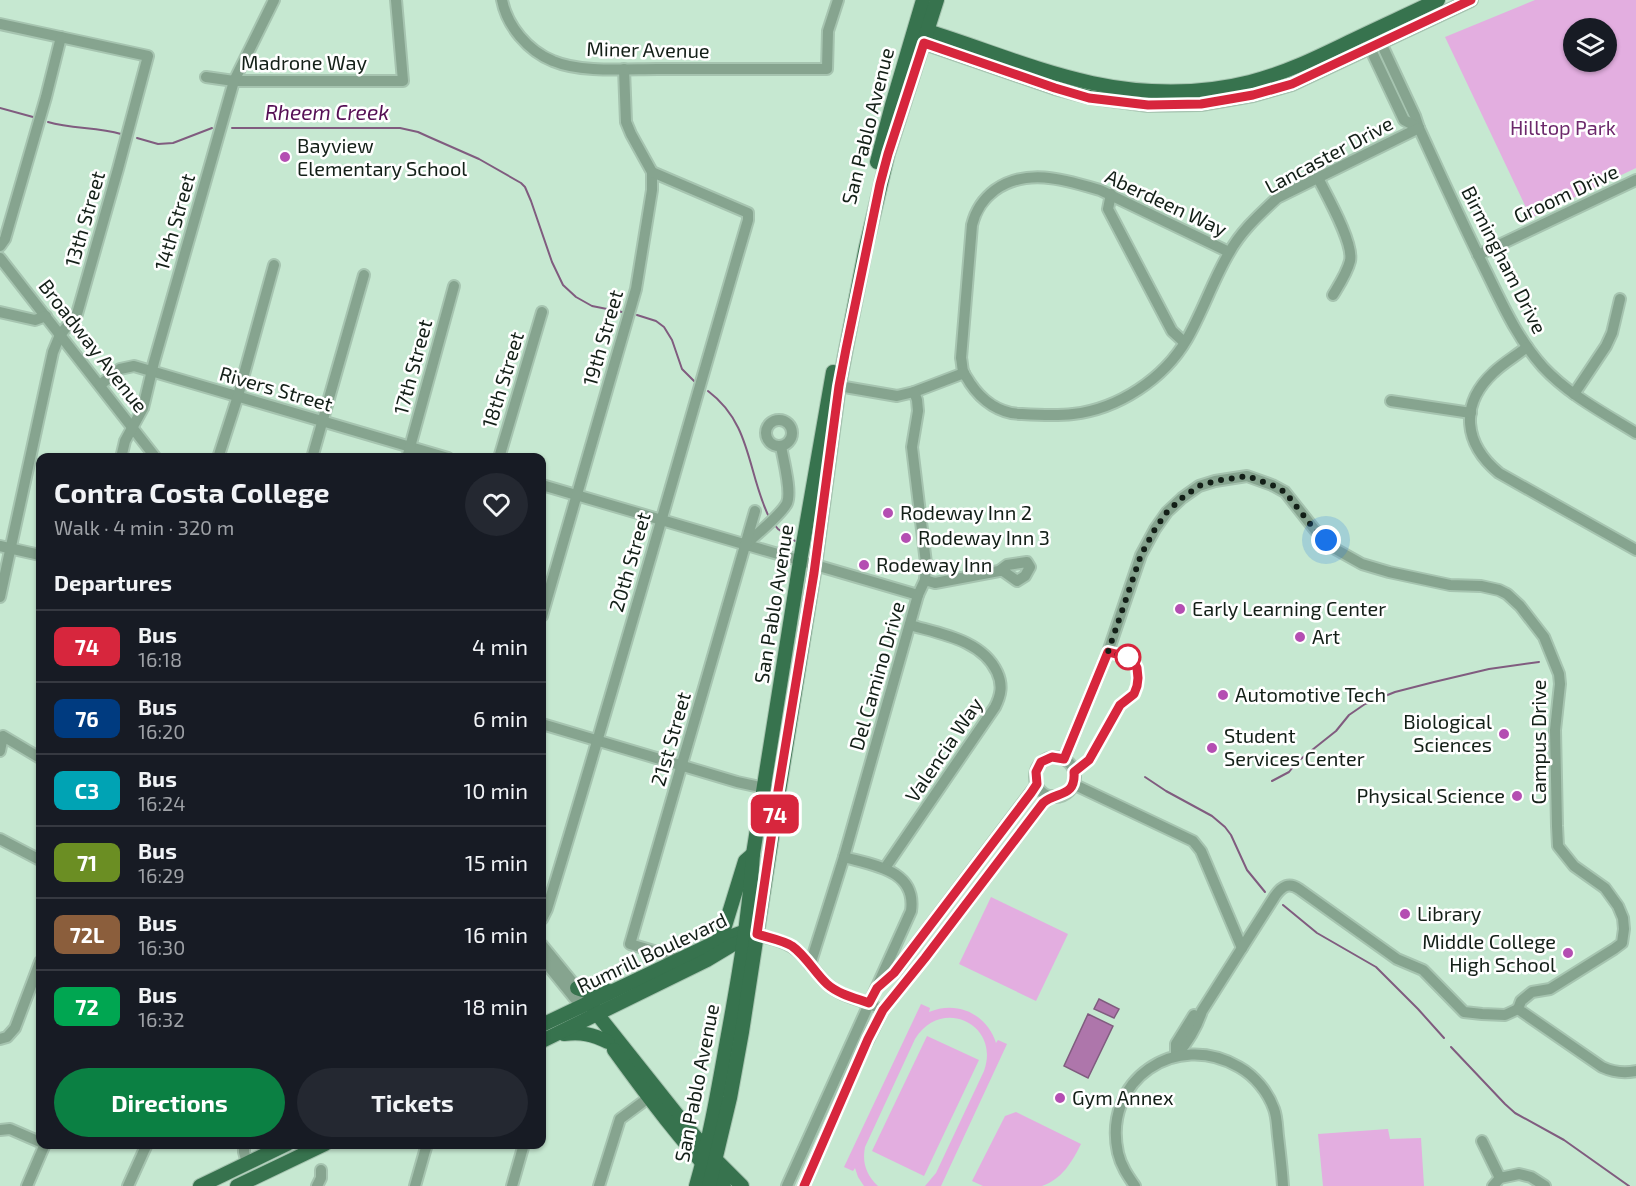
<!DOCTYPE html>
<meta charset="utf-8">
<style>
body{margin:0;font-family:"Exo 2",sans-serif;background:#242831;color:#f1f3f6;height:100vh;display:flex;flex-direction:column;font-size:22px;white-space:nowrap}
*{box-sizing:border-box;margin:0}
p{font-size:20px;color:#9ea1a6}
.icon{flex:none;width:33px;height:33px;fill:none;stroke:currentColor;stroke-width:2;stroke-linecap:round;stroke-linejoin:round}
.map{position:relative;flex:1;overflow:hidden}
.details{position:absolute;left:36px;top:453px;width:510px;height:696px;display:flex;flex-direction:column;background:#171b24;border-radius:12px;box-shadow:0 2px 4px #0004}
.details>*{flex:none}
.badge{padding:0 12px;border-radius:9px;font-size:21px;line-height:39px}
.controls{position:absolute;left:1563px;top:18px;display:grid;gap:12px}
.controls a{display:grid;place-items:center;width:54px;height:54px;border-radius:50%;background:#171b24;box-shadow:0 2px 4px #0004;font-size:30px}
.you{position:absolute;width:30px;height:30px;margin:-15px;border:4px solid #fff;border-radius:50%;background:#1a73e8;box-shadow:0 0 0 9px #1a73e833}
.map>.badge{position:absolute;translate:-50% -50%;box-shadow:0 0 0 3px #fff}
h2{padding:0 18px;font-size:22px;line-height:54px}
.round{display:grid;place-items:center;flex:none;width:63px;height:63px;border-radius:32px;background:#242831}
.headline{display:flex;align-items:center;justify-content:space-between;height:102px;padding:0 18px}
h1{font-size:28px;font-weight:700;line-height:45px}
.button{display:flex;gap:12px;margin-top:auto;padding:12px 18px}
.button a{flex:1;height:69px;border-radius:36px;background:#0b8043;color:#fff;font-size:24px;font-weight:700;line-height:69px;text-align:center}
.button a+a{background:#242831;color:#f1f3f6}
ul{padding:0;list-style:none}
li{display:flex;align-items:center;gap:18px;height:72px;padding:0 18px;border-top:2px solid #363941}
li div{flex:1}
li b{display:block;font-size:22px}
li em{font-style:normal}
li .badge{min-width:66px;font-weight:700;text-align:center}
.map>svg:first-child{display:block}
.green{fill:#e3aee0;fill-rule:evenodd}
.water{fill:#ae76ab;stroke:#805c7f;stroke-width:1.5}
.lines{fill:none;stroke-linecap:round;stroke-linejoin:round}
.stream{stroke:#805c7f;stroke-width:2}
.minor-casing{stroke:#a6c4b0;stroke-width:14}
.major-casing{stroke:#a6c4b0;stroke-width:16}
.minor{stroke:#86a48f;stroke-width:10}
.major{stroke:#37734e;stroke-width:14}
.line-casing{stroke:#fff;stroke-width:14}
.line{stroke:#d7263d;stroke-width:9}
.walk{stroke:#131f17;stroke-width:6;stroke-dasharray:0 10.8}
.poi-dot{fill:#b44eb2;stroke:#fff;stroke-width:2}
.stop-dot{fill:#fff;stroke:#d7263d;stroke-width:3}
.labels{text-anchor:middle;stroke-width:5;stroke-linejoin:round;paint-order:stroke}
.street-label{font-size:20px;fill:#131f17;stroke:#fff}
.park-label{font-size:20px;fill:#6c286b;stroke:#fff}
.poi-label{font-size:20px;fill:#131f17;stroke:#fff;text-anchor:start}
.water-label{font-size:21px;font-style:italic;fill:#540e54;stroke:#fff}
</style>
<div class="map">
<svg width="1636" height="1186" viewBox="0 0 1636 1186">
<rect width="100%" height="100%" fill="#c6e8d1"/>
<g class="green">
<path d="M1535 0H1636V168L1531 218 1445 37ZM1574 28H1606V62H1574Z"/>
<path d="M991 897 1068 934 1036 1001 959 964Z"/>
<path d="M921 1004 930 1008 929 1012C957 1000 987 1014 996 1043L998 1040 1007 1044 941 1186H925L936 1173 984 1071C1001 1024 941 996 915 1039L865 1147C862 1162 866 1175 878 1186H864L858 1177 855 1168 853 1171 844 1167Z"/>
<path d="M927 1036 979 1060 924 1176 872 1151Z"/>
<path d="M1016 1112 1081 1144C1072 1162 1062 1179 1042 1186H983L972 1181 1005 1116Z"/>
<path d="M1388 1129 1390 1139 1421 1138 1424 1186H1323L1318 1134Z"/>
</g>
<g class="water">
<path d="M1099 999 1119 1009 1114 1018 1094 1009Z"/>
<path d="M1088 1014 1113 1026 1088 1078 1064 1066Z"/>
</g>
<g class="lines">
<g class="stream">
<path d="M0 108 33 117"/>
<path d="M48 122C72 129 97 127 121 134"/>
<path d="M232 128H400L418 132 429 137 479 159 521 183 525 187 531 201 552 262 563 285 576 297 592 306 622 312"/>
<path d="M137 138 158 144 173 143 212 128"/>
<path d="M637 315 656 321 664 327 672 340 682 369 694 381"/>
<path d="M708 391C752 424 747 472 769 517"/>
<path d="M774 524 778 529 795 541"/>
<path d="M1145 777 1166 791 1212 816 1225 827 1231 835 1247 870 1265 892"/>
<path d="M1272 781 1289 772 1297 762 1336 731 1349 715 1365 704 1395 692 1434 682 1489 669 1539 662"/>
<path d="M1283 905 1317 933 1376 967 1418 1009 1444 1038"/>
<path d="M1451 1047 1505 1104 1515 1113 1564 1140 1629 1186"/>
</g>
<g class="minor-casing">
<g id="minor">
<path d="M502 0C507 26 528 51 553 61 581 73 626 69 657 69 714 69 771 69 827 69L828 31 838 0"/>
<path d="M0 24 148 56 118 169 77 314 60 335 53 352 0 597"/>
<path d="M1368 33 1381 43 1415 116 1419 128C1441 176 1463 225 1487 273 1503 306 1518 339 1543 367 1569 395 1604 413 1636 433"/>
<path d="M1369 40 1370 48 1404 120 1419 128"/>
<path d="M206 77 234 81H403L396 0"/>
<path d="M1318 178C1327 196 1354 243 1350 261 1347 273 1339 285 1333 295"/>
<path d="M1111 194 1108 209 1172 331 1184 342"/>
<path d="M0 246 5 239 46 97 61 37"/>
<path d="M1229 252 1100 190C1066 180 1027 167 995 190 983 199 976 209 972 225L961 358C962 362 962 367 963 371 965 376 968 379 970 383 982 401 1000 414 1022 414 1039 415 1056 416 1073 414 1118 409 1164 379 1187 339 1203 311 1213 280 1229 253 1241 231 1259 215 1277 198L1419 128"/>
<path d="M1478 255 1636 180"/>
<path d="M0 258 156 458"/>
<path d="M0 312 35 320 46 316"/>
<path d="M1527 347C1516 356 1503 363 1493 373 1459 405 1464 444 1499 473L1636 550"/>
<path d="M100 385 120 369 134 366 448 458"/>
<path d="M839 386 897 396 914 392 964 373"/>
<path d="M1574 394 1606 346 1612 333 1620 299"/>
<path d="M1391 401 1471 413"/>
<circle cx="779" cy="433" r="13"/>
<path d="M121 458 125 441 143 408 154 362 234 81 274 0"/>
<path d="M218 458 238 396 274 265"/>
<path d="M312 458 364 275"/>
<path d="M407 458 454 286"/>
<path d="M499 458 542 312"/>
<path d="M542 485 918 595"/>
<path d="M746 544C756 535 782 514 787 503 792 491 783 459 781 446"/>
<path d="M0 546 40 555"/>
<path d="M925 580 935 583 999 571 1007 565 1027 562 1030 567 1025 576 1017 581 1003 571H999"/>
<path d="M542 616 636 289 652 190V172L631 134 626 122 624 69"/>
<path d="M542 724 737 782 769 789"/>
<path d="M0 751 3 736 40 758"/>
<circle cx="1055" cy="777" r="20"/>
<path d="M1064 759 1108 652 1141 555 1155 529 1167 512 1182 498 1199 486 1215 481 1247 476 1272 485 1285 492 1315 530 1337 550 1362 564 1389 572 1450 585 1481 586 1499 590 1507 594 1520 606 1544 637 1559 674 1560 684 1555 730 1557 826 1558 846 1574 866 1605 888 1618 906 1623 918 1624 929 1622 943 1614 949 1550 989 1532 992 1521 1001 1518 1009"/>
<path d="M1073 784 1193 841 1201 851 1242 948"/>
<path d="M0 839 40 860"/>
<path d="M885 868 995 707C1001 695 1003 685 997 672 982 640 941 634 910 625"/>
<path d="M542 919 547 909C617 680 681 449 748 220V213L652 172"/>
<path d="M757 935C769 938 782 940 792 947 807 956 815 973 827 984 840 996 859 999 874 1006"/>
<path d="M542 945 582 994"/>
<path d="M542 958 585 1011"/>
<path d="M681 959 630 944 755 511"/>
<path d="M810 965 844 857 918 595 925 580 926 563 912 447 918 411 917 400 914 392"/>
<path d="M879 986 894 973 1037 784"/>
<path d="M1518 1009 1602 1067C1613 1072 1623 1074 1636 1071"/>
<path d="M0 1039 7 1037 15 1028 40 962"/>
<path d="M1176 1056C1187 1043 1197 1027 1202 1011L1275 896C1282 886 1289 882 1299 889L1397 959 1423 970 1464 1012 1482 1014 1505 1015 1518 1009"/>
<path d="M1176 1056V1044L1194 1015"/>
<path d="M0 1130 10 1129 40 1142"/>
<path d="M1482 1141 1500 1178"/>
<path d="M244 1144V1152L247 1163"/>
<path d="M27 1186 45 1144"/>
<path d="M128 1186 147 1144"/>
<path d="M317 1186 321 1178V1170"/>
<path d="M415 1186 427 1144"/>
<path d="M512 1186 524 1144"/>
<path d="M599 1186 620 1119 655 1093"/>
<path d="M787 1186 911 911C917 870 873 865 844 857"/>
<path d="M804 1186 863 1050 883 1010 925 958 1043 803 1053 796"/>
<path d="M1135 1186C1128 1176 1121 1166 1118 1153 1102 1080 1176 1030 1239 1067 1255 1076 1268 1092 1274 1109 1277 1117 1277 1127 1278 1136 1280 1153 1282 1169 1283 1186"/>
<path d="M1493 1186 1500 1178 1519 1174 1531 1177 1545 1186"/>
</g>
</g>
<g class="major-casing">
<g id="major">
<path d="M920 32 927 31C982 48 1036 71 1092 83 1143 94 1199 95 1250 82 1286 73 1318 57 1351 41 1380 27 1409 14 1438 0"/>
<path d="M918 38 924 43 1055 88 1089 97 1148 105 1201 104 1253 95 1292 84 1471 0"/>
<path d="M877 162 892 105 923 0"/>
<path d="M718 941 725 926 745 861 753 854"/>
<path d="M577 988 589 992 609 991"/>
<path d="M590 1003 597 1014 687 1127 716 1160 742 1186"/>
<path d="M542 1025 718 941 743 932"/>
<path d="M564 1034C581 1032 592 1034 608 1042"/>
<path d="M542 1041 707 960 732 945 750 938"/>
<path d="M614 1050C648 1097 683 1144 724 1186"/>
<path d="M200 1186 287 1144"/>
<path d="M237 1186 325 1144"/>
<path d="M696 1186C709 1141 717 1096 725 1051 737 986 749 920 753 854L800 561 833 372"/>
<path d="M709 1186 730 1098 742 1032 779 791 814 573 839 386 846 349 866 247 888 154 937 0"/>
</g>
</g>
<use href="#minor" class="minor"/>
<use href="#major" class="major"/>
</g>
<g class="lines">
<g class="line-casing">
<path id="line" d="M804 1186 868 1039 883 1010 925 958 1043 803C1056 791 1076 798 1074 772L1089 760 1120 705 1134 694 1137 686 1138 678 1137 668 1134 662 1128 657 1108 652 1064 759 1052 757 1041 762 1036 772 1037 784 1031 793 894 973 877 988 869 1003C855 998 838 994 827 984 815 973 806 956 792 946 782 940 769 938 757 934L778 791 814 573 839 386 846 349 880 184 888 154 924 43 1055 88 1089 98 1148 105 1201 104 1253 95 1292 84 1471 0"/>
</g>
<use href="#line" class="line"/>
<path class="walk" d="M1128 657 1108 652 1141 555 1155 529 1167 512 1182 498 1199 486 1215 481 1247 476 1272 485 1285 492 1315 530 1326 540"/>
</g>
<g class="poi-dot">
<circle cx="285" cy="157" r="6"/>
<circle cx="888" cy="513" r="6"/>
<circle cx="906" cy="538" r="6"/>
<circle cx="864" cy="565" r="6"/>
<circle cx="1180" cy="609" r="6"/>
<circle cx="1300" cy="637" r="6"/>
<circle cx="1223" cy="695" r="6"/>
<circle cx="1504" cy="734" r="6"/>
<circle cx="1212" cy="748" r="6"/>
<circle cx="1517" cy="796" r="6"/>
<circle cx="1405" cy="914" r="6"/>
<circle cx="1568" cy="953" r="6"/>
<circle cx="1060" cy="1098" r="6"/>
</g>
<circle class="stop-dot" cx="1128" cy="657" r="12"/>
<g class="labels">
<g class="street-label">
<text transform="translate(648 50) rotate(1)" y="7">Miner Avenue</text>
<text x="304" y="70">Madrone Way</text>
<text transform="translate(868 126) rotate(-76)" y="7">San Pablo Avenue</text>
<text transform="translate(1329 155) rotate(-28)" y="7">Lancaster Drive</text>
<text transform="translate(1566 194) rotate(-25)" y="7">Groom Drive</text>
<text transform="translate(1166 203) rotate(25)" y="7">Aberdeen Way</text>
<text transform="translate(85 219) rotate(-74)" y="7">13th Street</text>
<text transform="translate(175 222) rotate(-74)" y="7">14th Street</text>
<text transform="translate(1504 260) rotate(63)" y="7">Birmingham Drive</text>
<text transform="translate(603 338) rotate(-74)" y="7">19th Street</text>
<text transform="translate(93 346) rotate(52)" y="7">Broadway Avenue</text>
<text transform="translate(413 367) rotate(-75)" y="7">17th Street</text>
<text transform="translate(503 380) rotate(-73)" y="7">18th Street</text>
<text transform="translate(276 389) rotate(16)" y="7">Rivers Street</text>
<text transform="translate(630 562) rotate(-74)" y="7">20th Street</text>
<text transform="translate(774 604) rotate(-81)" y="7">San Pablo Avenue</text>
<text transform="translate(877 676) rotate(-74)" y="7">Del Camino Drive</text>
<text transform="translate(671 739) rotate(-74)" y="7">21st Street</text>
<text transform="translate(1539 742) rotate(-90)" y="7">Campus Drive</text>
<text transform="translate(944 750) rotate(-56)" y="7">Valencia Way</text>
<text transform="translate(652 953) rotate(-25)" y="7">Rumrill Boulevard</text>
<text transform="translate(697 1083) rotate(-79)" y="7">San Pablo Avenue</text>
</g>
<g class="park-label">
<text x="1563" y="135">Hilltop Park</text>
</g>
<g class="poi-label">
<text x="297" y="153">Bayview<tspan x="297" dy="23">Elementary School</tspan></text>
<text x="900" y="520">Rodeway Inn 2</text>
<text x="918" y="545">Rodeway Inn 3</text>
<text x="876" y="572">Rodeway Inn</text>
<text x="1192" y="616">Early Learning Center</text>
<text x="1312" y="644">Art</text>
<text x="1235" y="702">Automotive Tech</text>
<text x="1492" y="729" text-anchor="end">Biological<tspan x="1492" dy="23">Sciences</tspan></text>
<text x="1224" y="743">Student<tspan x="1224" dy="23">Services Center</tspan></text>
<text x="1505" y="803" text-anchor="end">Physical Science</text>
<text x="1417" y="921">Library</text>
<text x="1556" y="949" text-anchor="end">Middle College<tspan x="1556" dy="23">High School</tspan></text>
<text x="1072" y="1105">Gym Annex</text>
</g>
<g class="water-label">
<text x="327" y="120">Rheem Creek</text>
</g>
</g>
</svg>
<div class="controls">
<a><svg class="icon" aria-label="layers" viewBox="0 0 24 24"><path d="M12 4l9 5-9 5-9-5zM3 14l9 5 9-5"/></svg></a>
</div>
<div class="you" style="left:1326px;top:540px"></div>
<b class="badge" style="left:775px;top:814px;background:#d7263d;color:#fff">74</b>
<section class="details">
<div class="headline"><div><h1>Contra Costa College</h1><p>Walk · 4 min · 320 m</p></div><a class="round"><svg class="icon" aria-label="heart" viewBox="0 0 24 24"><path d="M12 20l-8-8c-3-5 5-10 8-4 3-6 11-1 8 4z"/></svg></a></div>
<h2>Departures</h2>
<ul>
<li><span class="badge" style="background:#d7263d;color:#fff">74</span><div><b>Bus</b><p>16:18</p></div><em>4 min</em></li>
<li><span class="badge" style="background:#003b80;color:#fff">76</span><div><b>Bus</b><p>16:20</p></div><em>6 min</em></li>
<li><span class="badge" style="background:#00a3b4;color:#fff">C3</span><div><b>Bus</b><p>16:24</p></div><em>10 min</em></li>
<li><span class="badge" style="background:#6b8e23;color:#fff">71</span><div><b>Bus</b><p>16:29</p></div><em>15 min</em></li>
<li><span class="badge" style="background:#8b5e3c;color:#fff">72L</span><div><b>Bus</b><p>16:30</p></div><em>16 min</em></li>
<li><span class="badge" style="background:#00a651;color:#fff">72</span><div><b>Bus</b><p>16:32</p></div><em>18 min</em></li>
</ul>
<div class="button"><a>Directions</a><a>Tickets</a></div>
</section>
</div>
